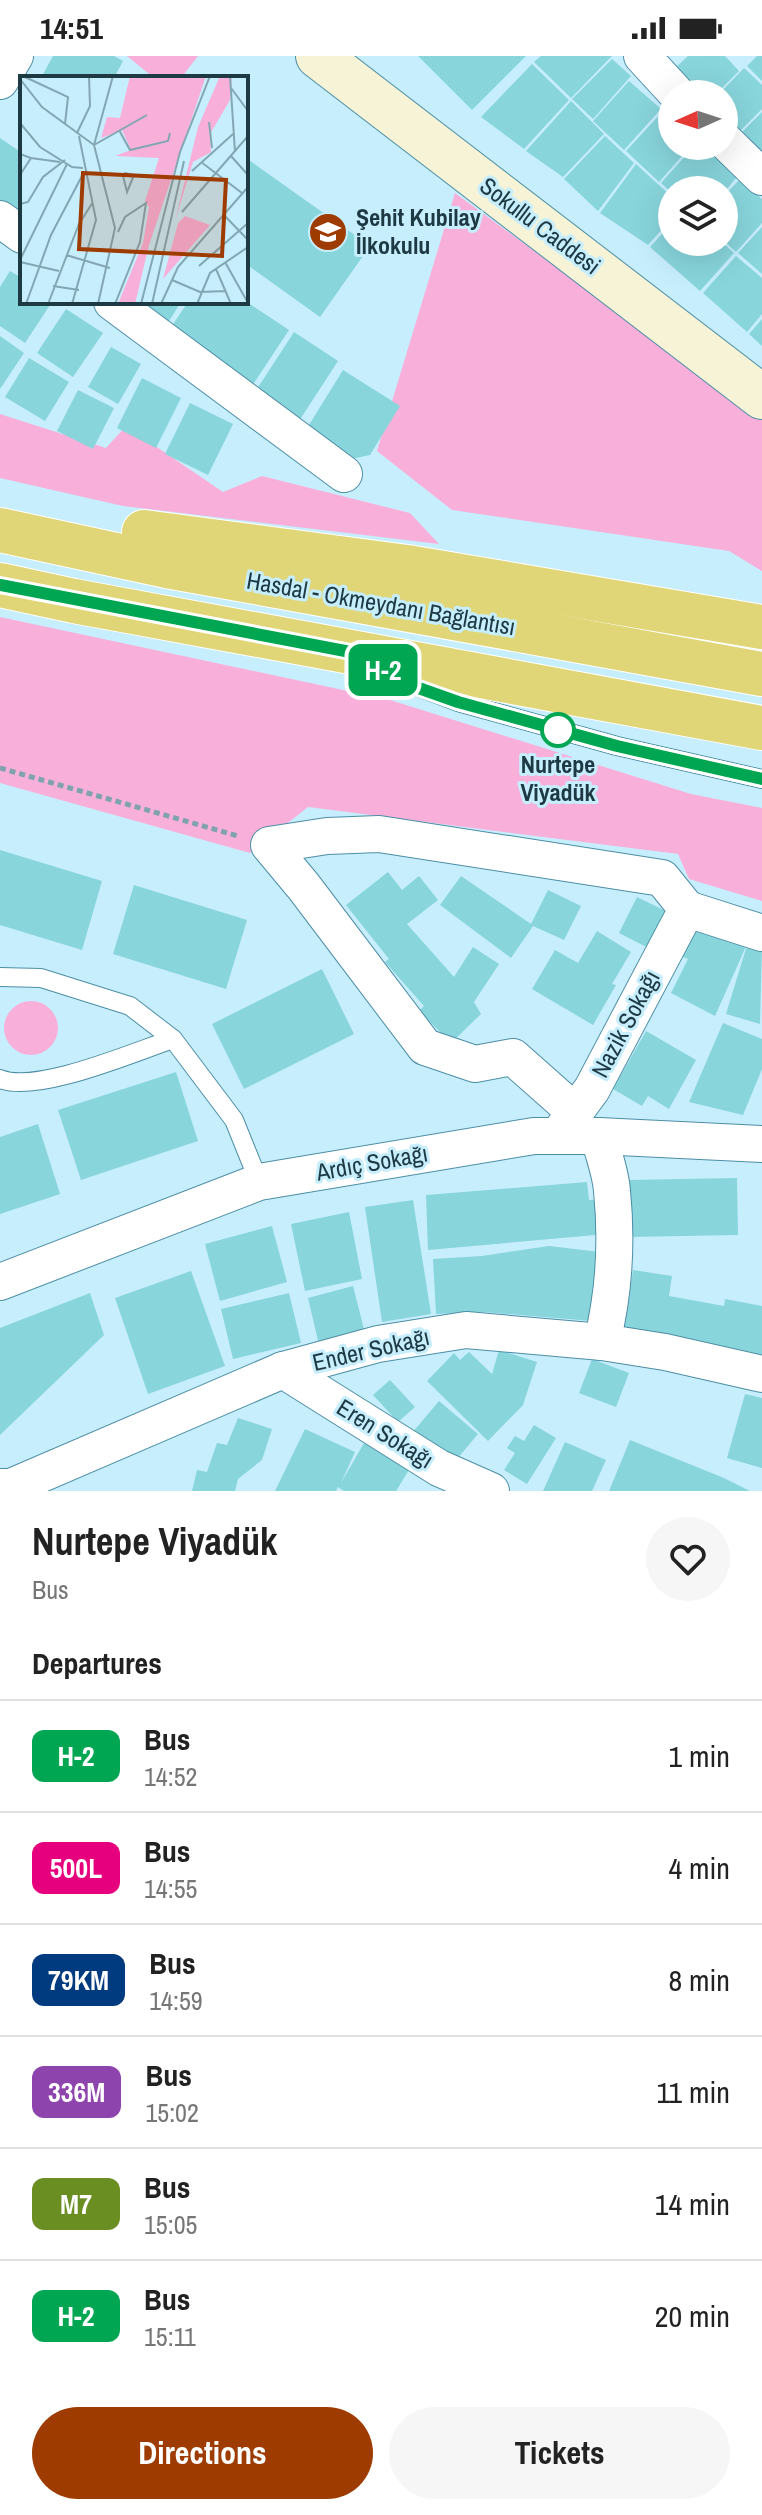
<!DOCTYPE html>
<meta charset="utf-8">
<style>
body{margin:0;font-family:"Archivo Narrow",sans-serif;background:#f6f6f6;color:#222;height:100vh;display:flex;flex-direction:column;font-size:30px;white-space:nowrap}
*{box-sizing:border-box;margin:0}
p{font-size:26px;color:#767676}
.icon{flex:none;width:44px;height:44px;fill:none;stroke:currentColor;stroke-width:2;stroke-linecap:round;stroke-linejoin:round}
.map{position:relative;height:1435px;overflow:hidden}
.drawer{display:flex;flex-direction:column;background:#fff;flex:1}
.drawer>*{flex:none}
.badge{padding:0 16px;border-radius:12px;font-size:28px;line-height:52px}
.needle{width:52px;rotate:267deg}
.tools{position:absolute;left:658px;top:24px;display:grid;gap:16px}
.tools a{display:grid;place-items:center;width:80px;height:80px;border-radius:50%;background:#fff;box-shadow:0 8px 32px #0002;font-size:40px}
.map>.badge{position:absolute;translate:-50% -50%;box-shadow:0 0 0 4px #fff}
h2{padding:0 32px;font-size:30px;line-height:72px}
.round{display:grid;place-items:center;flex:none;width:84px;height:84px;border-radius:42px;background:#f6f6f6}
.headline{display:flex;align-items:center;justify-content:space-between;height:136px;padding:0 32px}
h1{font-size:38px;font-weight:700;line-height:60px}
.cta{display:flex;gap:16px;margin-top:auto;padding:16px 32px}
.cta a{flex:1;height:92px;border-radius:48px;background:#9e3b00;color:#fff;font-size:32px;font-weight:700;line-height:92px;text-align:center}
.cta a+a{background:#f6f6f6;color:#222}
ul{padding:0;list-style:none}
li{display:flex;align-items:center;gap:24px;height:112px;padding:0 32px;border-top:2px solid #e0e0e0}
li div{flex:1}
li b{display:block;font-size:30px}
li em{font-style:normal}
li .badge{min-width:88px;font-weight:700;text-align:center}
.status{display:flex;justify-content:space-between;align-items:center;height:56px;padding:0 40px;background:#fff;direction:ltr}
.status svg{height:22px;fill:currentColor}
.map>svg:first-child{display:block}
.green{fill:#f8b0da}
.building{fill:#88d5dc}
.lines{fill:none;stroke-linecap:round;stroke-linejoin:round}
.lane-casing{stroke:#4c8ea6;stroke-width:20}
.street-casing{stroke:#4c8ea6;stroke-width:38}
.secondary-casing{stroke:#4c8ea6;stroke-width:46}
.highway-casing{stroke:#fff;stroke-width:46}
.path{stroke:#7fa2ae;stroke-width:5;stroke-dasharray:6 4;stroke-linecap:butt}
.lane{stroke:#fff;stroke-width:18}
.street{stroke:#fff;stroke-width:36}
.secondary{stroke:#f6f3d6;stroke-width:44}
.highway{stroke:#e0d678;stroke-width:44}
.line-casing{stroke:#fff;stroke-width:18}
.line{stroke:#00a651;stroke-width:12}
.stop-dot{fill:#fff;stroke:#00a651;stroke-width:4}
.labels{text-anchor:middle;stroke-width:6;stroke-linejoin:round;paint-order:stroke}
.poi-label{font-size:24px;font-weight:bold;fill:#1d3943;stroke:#c7eefd;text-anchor:start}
.street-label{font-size:24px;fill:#1d3943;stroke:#c7eefd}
.stop-label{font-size:24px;font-weight:bold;fill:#1d3943;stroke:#c7eefd}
.inset-road{fill:none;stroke:#83a6b3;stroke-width:2}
.view{fill:#9e3b00;fill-opacity:0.15;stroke:#9e3b00;stroke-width:4}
.inset-edge{fill:none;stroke:#1d3943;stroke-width:4}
</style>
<div class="status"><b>14:51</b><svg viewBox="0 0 49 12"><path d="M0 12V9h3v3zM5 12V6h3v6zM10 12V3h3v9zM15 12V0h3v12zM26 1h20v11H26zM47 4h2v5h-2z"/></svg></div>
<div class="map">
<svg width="762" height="1435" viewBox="0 0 762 1435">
<rect width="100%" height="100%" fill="#c7eefd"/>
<g class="green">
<path d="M127 0H198L181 22H154Z"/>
<path d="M455 137 762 362V515L729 495 452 454 377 395Z"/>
<path d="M0 358 106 392 126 370 223 436 262 420 410 457 439 488 123 450 0 422Z"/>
<path d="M0 561 390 644 691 738 762 752V845L689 823 678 798 308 751 250 797 0 727Z"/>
<circle cx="31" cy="972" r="27"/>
</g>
<g class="building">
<path d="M53 0H114L123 5 114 22H41Z"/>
<path d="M418 0H526L472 54Z"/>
<path d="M541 0H612L571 42 534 6Z"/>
<path d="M688 0H725L739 15 716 38H693L671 16Z"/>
<path d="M757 0H762V25L747 10Z"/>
<path d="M612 3 631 20 593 63 572 43Z"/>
<path d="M532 8 569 44 524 93 481 61Z"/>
<path d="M744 12 762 29V53L735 80 724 68V38H719Z"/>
<path d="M629 25 661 53 624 94 593 65Z"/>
<path d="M571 45 604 78 563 121 526 95Z"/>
<path d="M663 55 672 63V90H691L659 126 626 95Z"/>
<path d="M762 56V107L736 82Z"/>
<path d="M605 80 634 107 598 155 564 123Z"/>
<path d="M0 82 22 97V168L0 153Z"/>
<path d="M694 90H703L737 121 726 134H672V137L661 127Z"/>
<path d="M246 102 370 190 320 261 246 208Z"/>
<path d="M636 108 672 141V162L648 189 600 157Z"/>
<path d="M740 123 762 143V167L736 196 724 185V140Z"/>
<path d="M672 167V186H722L734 197 700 235 650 191Z"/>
<path d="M762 171V218L738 197Z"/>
<path d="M736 200 762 222V258L747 276 703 237Z"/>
<path d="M10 215 22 222V246H52L25 287 0 270V231Z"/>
<path d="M130 246H181L166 270Z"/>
<path d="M188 246H247L289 274 250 333 167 277Z"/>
<path d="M66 253 103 277 73 321 37 297Z"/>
<path d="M762 263V290L749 278Z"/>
<path d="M294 276 338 305 297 368 253 339Z"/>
<path d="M0 280 24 297 0 333Z"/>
<path d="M111 291 141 308 118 348 88 331Z"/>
<path d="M29 302 69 326 45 365 5 341Z"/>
<path d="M343 314 400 350 370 399 347 404 304 377Z"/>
<path d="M142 322 181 342 156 392 117 372Z"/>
<path d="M78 334 114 352 93 393 57 375Z"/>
<path d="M190 347 233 368 208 419 165 398Z"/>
<path d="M0 794 102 825 82 894 0 869Z"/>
<path d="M388 816 402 834 419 820 438 844 407 868 454 921 473 891 499 908 474 946 481 958 451 987 419 955 424 950 385 906 389 903 346 849Z"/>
<path d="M461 820 531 868 548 834 581 850 564 884 533 870 511 902 440 849Z"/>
<path d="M134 829 247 864 226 933 113 898Z"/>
<path d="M637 841 676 860 658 897 619 877Z"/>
<path d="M691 859 748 886 715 960 671 937 688 903 674 897Z"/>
<path d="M597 875 631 896 612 928 616 929 593 969 532 933 555 894 578 907Z"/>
<path d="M748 886 762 890 760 968 726 958Z"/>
<path d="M322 913 354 978 244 1033 212 968Z"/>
<path d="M723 967 762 983V1013L743 1059 689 1046Z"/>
<path d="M646 975 696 1004 669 1053 648 1040 642 1050 613 1033Z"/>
<path d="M176 1016 198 1085 81 1124 58 1054Z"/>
<path d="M38 1068 60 1138 0 1158V1081Z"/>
<path d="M737 1122 738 1179 629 1181 628 1124Z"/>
<path d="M587 1126 589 1144 603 1143 607 1178 428 1194 426 1139Z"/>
<path d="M413 1144 431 1258 382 1266 365 1151Z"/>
<path d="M349 1156 362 1223 305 1235 291 1168Z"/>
<path d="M272 1170 287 1226 220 1245 205 1188Z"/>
<path d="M549 1190 600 1196 592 1265 484 1256 436 1258 433 1203 482 1200Z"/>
<path d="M633 1214 672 1220 669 1240 724 1250 725 1243 762 1250V1303L623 1278Z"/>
<path d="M191 1215 225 1310 148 1338 115 1242Z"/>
<path d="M353 1230 365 1277 319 1289 308 1242Z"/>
<path d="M90 1237 104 1279 0 1379V1272Z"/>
<path d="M289 1237 301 1287 233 1303 221 1253Z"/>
<path d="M499 1294 537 1306 523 1349 488 1385 427 1325 454 1297 460 1304 469 1296 492 1318Z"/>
<path d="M592 1303 629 1317 616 1351 579 1337Z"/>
<path d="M390 1324 415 1351 398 1366 373 1339Z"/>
<path d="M745 1338 762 1342V1412L727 1402Z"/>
<path d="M439 1345 478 1378 451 1410 412 1377Z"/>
<path d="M238 1362 272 1373 262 1404 238 1423 235 1435H192L197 1414 207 1416 217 1387 227 1389Z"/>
<path d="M534 1369 556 1382 527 1428 504 1414 515 1397 507 1392 515 1380 524 1385Z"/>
<path d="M305 1373 355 1396 341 1427 364 1387 409 1414 396 1435H344L338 1431 336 1435H275Z"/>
<path d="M630 1384 724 1422 750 1435H609Z"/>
<path d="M565 1386 606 1404 592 1435H543Z"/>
</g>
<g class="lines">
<g class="lane-casing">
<g id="lane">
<path d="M392 621 458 646 617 690 762 723"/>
<path d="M0 921 41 922 130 950 173 983C134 996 37 1038 0 1023"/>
<path d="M173 983 234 1064 259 1126"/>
</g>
</g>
<g class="street-casing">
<g id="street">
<path d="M642 0 677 38"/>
<path d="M0 25 15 0"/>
<path d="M724 84 762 121"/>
<path d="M0 163 22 179"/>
<path d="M112 246 344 418"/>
<path d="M687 853 762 877"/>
<path d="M575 1056 513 1001 475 1008 425 991 304 831 269 789 327 780 379 778 662 822 687 853"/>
<path d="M562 1074 592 1033 687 853"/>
<path d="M599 1080C603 1098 611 1117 612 1135 617 1185 614 1237 602 1286"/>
<path d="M0 1226 259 1126 534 1080H599L762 1088"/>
<path d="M283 1314 439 1412 491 1435"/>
<path d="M0 1431H11L283 1314 378 1288 466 1274 602 1286 665 1296 762 1318"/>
</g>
</g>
<g class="secondary-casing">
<path id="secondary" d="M318 0 762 341"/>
</g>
<g class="highway-casing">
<g id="highway">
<path d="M0 474 167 510 762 618"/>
<path d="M144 476 407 511 762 571"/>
<path d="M0 529 74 545 762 672"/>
</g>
</g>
<path class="path" d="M0 712 238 780"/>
<use href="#lane" class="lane"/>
<use href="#street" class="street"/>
<use href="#secondary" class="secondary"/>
<use href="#highway" class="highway"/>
</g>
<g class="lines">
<g class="line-casing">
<path id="line" d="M0 529 361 598 396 624 458 646 617 690 762 723"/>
</g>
<use href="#line" class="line"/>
</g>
<defs>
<g id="school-disc" transform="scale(2)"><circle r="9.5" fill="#9e3b00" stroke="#c7eefd"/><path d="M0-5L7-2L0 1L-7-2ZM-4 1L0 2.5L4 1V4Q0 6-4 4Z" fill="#fff"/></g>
</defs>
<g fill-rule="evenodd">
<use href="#school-disc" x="328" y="176"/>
</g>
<circle class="stop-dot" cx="558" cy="674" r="16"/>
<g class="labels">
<g class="poi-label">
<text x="356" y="170">Şehit Kubilay<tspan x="356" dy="28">İlkokulu</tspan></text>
</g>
<g class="street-label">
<text transform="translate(540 170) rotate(37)" y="8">Sokullu Caddesi</text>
<text transform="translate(381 548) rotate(10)" y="8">Hasdal - Okmeydanı Bağlantısı</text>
<text transform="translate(626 968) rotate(-62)" y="8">Nazik Sokağı</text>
<text transform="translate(372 1107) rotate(-10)" y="8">Ardıç Sokağı</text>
<text transform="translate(371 1294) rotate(-13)" y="8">Ender Sokağı</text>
<text transform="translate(385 1378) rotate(32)" y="8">Eren Sokağı</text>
</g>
<g class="stop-label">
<text x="558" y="717">Nurtepe<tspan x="558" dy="28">Viyadük</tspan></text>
</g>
</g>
<g transform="translate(20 20)">
<rect width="228" height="228" fill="#c7eefd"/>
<path d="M110 0H186L129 169 115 228H98L123 167 129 131 125 125 139 82 95 80 111 74 102 54 81 62 87 41 100 42ZM200 0H212L210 24 190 58 191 76 173 86 155 145 178 51ZM165 140 190 149 143 203 158 147Z" fill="#f8b0da"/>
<path class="inset-road" d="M210 0 215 76M5 1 48 21 45 48M0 3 22 31 74 69 95 152 78 228M211 12 228 35M189 46 192 72M0 47 20 71 52 91 63 92M99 54 110 74 148 65 150 57M57 57 70 30 69 0M74 69 93 0M74 69 127 39M0 78 11 82 0 99M211 80 228 99M11 82 40 86M181 86 222 117M172 95 213 58M105 97 114 99 107 116 103 100ZM0 128 8 126 23 101 45 84M162 136 228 60M203 138 228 164M46 179 90 192M0 184 47 88M0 186 39 195M205 186 228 227M179 190 228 147M196 193 211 228M152 204 180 216 206 215M33 210 59 214M6 228 31 159 63 98M28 228 59 148 73 126M52 228 76 144 59 60M95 228 120 166 126 127 105 141 98 156M121 228 160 76 190 0M132 228 164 85M141 228 158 191 228 111M177 228 190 197 228 171"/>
<path class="view" d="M63 97 206 104 202 180 59 173Z"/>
<rect width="228" height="228" class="inset-edge"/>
</g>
</svg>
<div class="tools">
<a><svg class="needle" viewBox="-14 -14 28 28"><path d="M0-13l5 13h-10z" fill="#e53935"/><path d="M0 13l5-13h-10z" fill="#767676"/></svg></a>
<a><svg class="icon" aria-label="layers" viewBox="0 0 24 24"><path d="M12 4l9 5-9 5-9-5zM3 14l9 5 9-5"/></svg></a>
</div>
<b class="badge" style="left:383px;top:614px;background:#00a651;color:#fff">H-2</b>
</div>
<section class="drawer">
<div class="headline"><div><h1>Nurtepe Viyadük</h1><p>Bus</p></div><a class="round"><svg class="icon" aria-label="heart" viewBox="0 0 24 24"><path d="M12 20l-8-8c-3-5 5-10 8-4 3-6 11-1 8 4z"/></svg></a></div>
<h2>Departures</h2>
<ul>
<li><span class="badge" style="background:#00a651;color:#fff">H-2</span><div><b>Bus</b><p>14:52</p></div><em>1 min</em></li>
<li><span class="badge" style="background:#e6007e;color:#fff">500L</span><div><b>Bus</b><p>14:55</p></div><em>4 min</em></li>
<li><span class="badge" style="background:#003b80;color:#fff">79KM</span><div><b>Bus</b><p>14:59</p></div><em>8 min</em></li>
<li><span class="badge" style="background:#8e44ad;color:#fff">336M</span><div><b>Bus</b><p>15:02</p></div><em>11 min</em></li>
<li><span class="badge" style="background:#6b8e23;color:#fff">M7</span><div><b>Bus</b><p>15:05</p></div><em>14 min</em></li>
<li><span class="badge" style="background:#00a651;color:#fff">H-2</span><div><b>Bus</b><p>15:11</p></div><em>20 min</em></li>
</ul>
<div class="cta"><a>Directions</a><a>Tickets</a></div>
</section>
